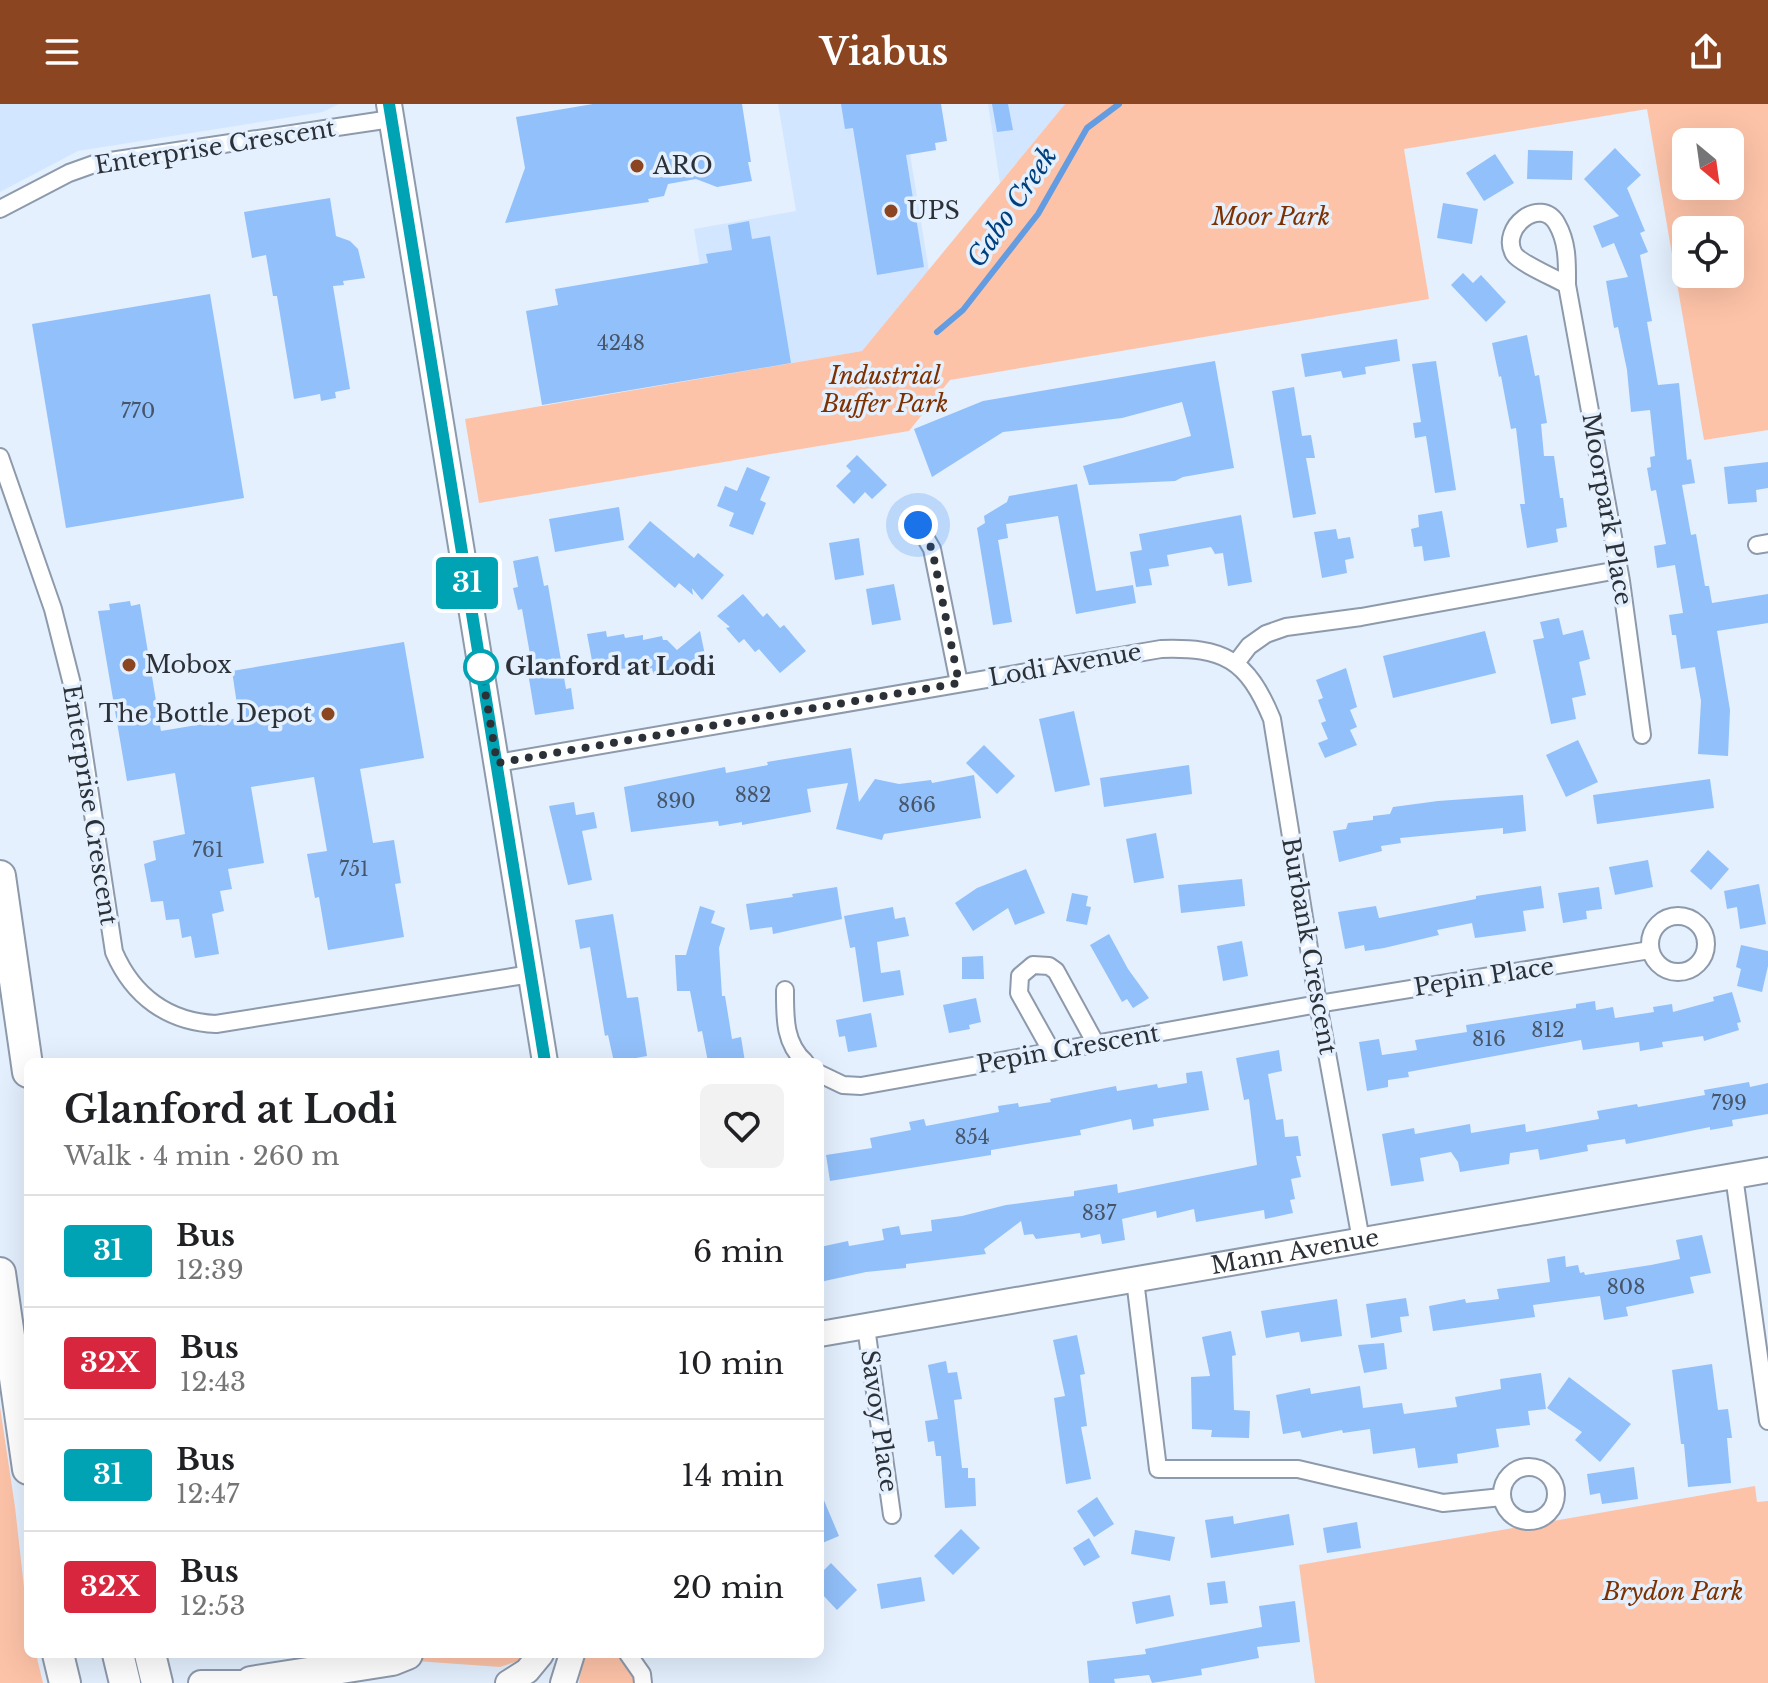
<!DOCTYPE html>
<meta charset="utf-8">
<style>
body{margin:0;font-family:"Libre Baskerville",serif;background:#f2f2f2;color:#202124;height:100vh;display:flex;flex-direction:column;font-size:30px;white-space:nowrap}
*{box-sizing:border-box;margin:0}
p{font-size:26px;color:#757577}
.icon{flex:none;width:44px;height:44px;fill:none;stroke:currentColor;stroke-width:2;stroke-linecap:round;stroke-linejoin:round}
.map{position:relative;flex:1;overflow:hidden}
.details{position:absolute;left:24px;top:954px;width:800px;height:600px;display:flex;flex-direction:column;background:#fff;border-radius:12px;box-shadow:0 8px 32px #0002}
.details>*{flex:none}
.badge{padding:0 16px;border-radius:6px;font-size:28px;line-height:52px}
.needle{width:52px;rotate:151deg}
.fabs{position:absolute;left:1672px;top:24px;display:grid;gap:16px}
.fabs a{display:grid;place-items:center;width:72px;height:72px;border-radius:12px;background:#fff;box-shadow:0 8px 32px #0002;font-size:40px}
.you{position:absolute;width:40px;height:40px;margin:-20px;border:6px solid #fff;border-radius:50%;background:#1a73e8;box-shadow:0 0 0 12px #1a73e833}
.map>.badge{position:absolute;translate:-50% -50%;box-shadow:0 0 0 4px #fff}
.round{display:grid;place-items:center;flex:none;width:84px;height:84px;border-radius:12px;background:#f2f2f2}
.headline{display:flex;align-items:center;justify-content:space-between;height:136px;padding:0 40px}
h1{font-size:38px;font-weight:700;line-height:60px}
ul{padding:0;list-style:none}
li{display:flex;align-items:center;gap:24px;height:112px;padding:0 40px;border-top:2px solid #e0e0e0}
li div{flex:1}
li b{display:block;font-size:30px}
li em{font-style:normal}
li .badge{min-width:88px;font-weight:700;text-align:center}
header{display:flex;justify-content:space-between;align-items:center;height:104px;padding:0 40px;background:#8b4520;color:#fff;font-size:36px;font-weight:700}
.map>svg:first-child{display:block}
.built{fill:#d3e6ff}
.green{fill:#fdc3a8;fill-rule:evenodd}
.lines{fill:none;stroke-linecap:round;stroke-linejoin:round}
.stream{stroke:#639ce1;stroke-width:6}
.building{fill:#92c0fa}
.minor-casing{stroke:#8d9aac;stroke-width:20}
.secondary-casing{stroke:#8d9aac;stroke-width:28}
.motorway-casing{stroke:#8d9aac;stroke-width:34}
.minor{stroke:#fff;stroke-width:16}
.secondary{stroke:#fff;stroke-width:24}
.motorway{stroke:#fff;stroke-width:30}
.line-casing{stroke:#fff;stroke-width:18}
.line{stroke:#00a3b4;stroke-width:12}
.walk{stroke:#2c3138;stroke-width:8;stroke-dasharray:0 14.4}
.poi-dot{fill:#8b4520;stroke:#e4f0fe;stroke-width:3}
.stop-dot{fill:#fff;stroke:#00a3b4;stroke-width:4}
.labels{text-anchor:middle;stroke-width:7;stroke-linejoin:round;paint-order:stroke}
.number-label{font-size:20px;fill:#465568}
.street-label{font-size:24px;fill:#2c3138;stroke:#e4f0fe}
.poi-label{font-size:24px;fill:#2c3138;stroke:#e4f0fe;text-anchor:start}
.park-label{font-size:24px;font-style:italic;fill:#7e3100;stroke:#e4f0fe}
.stop-label{font-size:24px;font-weight:bold;fill:#2c3138;stroke:#e4f0fe;text-anchor:start}
.water-label{font-size:26px;font-style:italic;fill:#003f7d;stroke:#e4f0fe}
</style>
<header><svg class="icon" aria-label="menu" viewBox="0 0 24 24"><path d="M4 6h16M4 12h16M4 18h16"/></svg>Viabus<svg class="icon" aria-label="share" viewBox="0 0 24 24"><path d="M12 15V3M7 8l5-5 5 5M5 13v7h14v-7"/></svg></header>
<div class="map">
<svg width="1768" height="1579" viewBox="0 0 1768 1579">
<rect width="100%" height="100%" fill="#e4f0fe"/>
<g class="built">
<path d="M0 0H339L323 8 78 47 0 88Z"/>
<path d="M778 0H902L929 167 862 247 718 272 694 125 796 107Z"/>
<path d="M988 0H1065L1000 79Z"/>
</g>
<g class="green">
<path d="M1065 0H1768V326L1704 336 1647 5 1404 45 1429 195 950 276 909 327 479 399 465 315 862 247ZM1686 38H1730V82H1686ZM1686 126H1730V170H1686Z"/>
<path d="M0 1303 15 1403 28 1519V1550H36L43 1579H0Z"/>
<path d="M1755 1382 1757 1398 1768 1397V1579H1315L1299 1461Z"/>
<path d="M429 1550 437 1551 521 1550 518 1557 500 1563 416 1557Z"/>
<path d="M583 1550H629L636 1579H579Z"/>
</g>
<g class="lines">
<path class="stream" d="M937 228 963 206 1038 110 1087 24 1119 0"/>
</g>
<g class="building">
<path d="M593 0H742L751 58H748L752 77 717 83 696 75 668 80 664 92 648 95 649 98 505 119 525 64 516 13Z"/>
<path d="M841 0H941L947 37 935 39 936 46 906 51 924 163 877 171 853 24 845 25Z"/>
<path d="M992 0H1008L1013 26 997 28Z"/>
<path d="M1615 44 1641 71 1627 84 1645 127 1640 129 1648 148 1640 151 1652 217 1647 218 1658 281 1679 279 1687 356 1691 355 1695 379 1682 381 1691 431 1696 430 1705 482H1709L1712 499 1768 490V519L1717 527 1730 606 1728 652 1698 650 1701 597 1695 563 1681 565 1676 531H1672L1669 511 1683 509 1675 461 1657 464 1654 442 1666 440 1656 386 1651 387 1647 364 1651 363 1650 353 1655 352 1650 306 1631 308 1627 266 1618 223 1614 224 1606 177 1628 173 1614 139 1602 144 1593 122 1619 112 1584 75Z"/>
<path d="M1528 46 1573 47 1572 76 1527 75Z"/>
<path d="M1495 50 1514 79 1484 97 1466 69Z"/>
<path d="M330 94 336 132 350 137 358 145 365 174 343 177 344 181 333 182 350 285 335 288 336 294 321 297 320 290 294 295 277 192H273L266 151 252 154 244 108Z"/>
<path d="M1443 99 1478 105 1472 140 1437 134Z"/>
<path d="M749 117 752 135 770 132 791 259 542 301 526 207 558 201 555 185 708 159 706 150 732 146 728 121Z"/>
<path d="M1463 169 1473 179 1481 171 1506 198 1486 218 1451 181Z"/>
<path d="M210 190 244 394 66 424 32 220Z"/>
<path d="M1527 231 1535 272 1539 271 1547 319 1541 320 1544 352H1554L1560 394H1563L1567 423 1556 425 1558 438 1527 444 1520 400H1525L1516 324 1511 325 1501 272 1499 273 1492 239Z"/>
<path d="M1397 235 1400 257 1365 263 1366 270 1343 274 1341 267 1305 273 1301 250Z"/>
<path d="M1215 257 1234 364 1183 373 1175 377 1089 381 1083 362 1191 332 1182 298 1122 314 1003 328 932 373 914 325 983 297Z"/>
<path d="M1436 257 1456 386 1435 389 1426 332 1415 334 1413 319 1421 318 1412 260Z"/>
<path d="M1294 283 1302 332 1311 331 1315 354H1306L1316 410 1293 414 1272 287Z"/>
<path d="M857 351 887 381 872 395 865 388 854 400 836 382 851 367 846 362Z"/>
<path d="M1768 358V384L1756 386 1757 398 1728 400 1724 363Z"/>
<path d="M747 363 770 373 760 396 766 399 753 431 729 422 734 409 717 402 725 382 737 387Z"/>
<path d="M1077 380 1096 487 1133 481 1136 499 1076 510 1058 412 1006 420 1008 434 998 436 1012 518 993 521 977 424 985 419 984 412 1007 398 1009 392Z"/>
<path d="M619 403 624 436 555 448 549 415Z"/>
<path d="M1442 407 1450 453 1424 457 1422 442 1414 443 1411 425 1419 423 1418 411Z"/>
<path d="M1241 411 1252 478 1228 482 1223 449 1215 450 1211 443 1167 451 1169 462 1149 465 1152 481 1136 483 1130 448 1142 446 1139 430Z"/>
<path d="M650 417 694 454 698 449 724 471 702 496 692 484 693 491 679 479 675 484 628 443Z"/>
<path d="M1336 425 1338 435 1350 433 1354 454 1345 456 1347 469 1322 474 1314 428Z"/>
<path d="M859 434 864 471 835 476 829 439Z"/>
<path d="M538 452 544 482 548 481 566 585 571 584 574 605 535 611 526 557 531 556 522 505 518 506 513 484 518 483 513 457Z"/>
<path d="M894 480 901 516 872 521 866 485Z"/>
<path d="M743 490 763 513 767 509 780 524 784 521 806 547 780 569 759 545 755 548 744 535 739 539 726 524 730 523 717 512Z"/>
<path d="M130 497 131 502 140 500 161 627 239 614 232 567 404 538 424 654 360 665 373 739 394 736 401 779 395 780 404 833 328 846 319 793 315 794 307 750 327 747 314 673 251 683 264 759 228 765 232 785 220 787 224 807 212 810 219 850 195 854 191 832 182 834 179 815 166 816 163 797 151 798 144 760 156 756 153 737 185 730 175 669 127 677 98 507 110 506 109 500Z"/>
<path d="M1559 514 1563 531 1583 526 1590 555 1579 558 1586 591 1572 594 1576 615 1551 620 1533 536 1544 534 1540 518Z"/>
<path d="M606 527 607 533 624 530 625 534 643 531V536L662 532 663 536H667L677 546 700 527 705 551 695 553 697 562 681 566V570L668 573 666 567 653 570 652 564 631 568 630 564 600 567 598 561 593 562 587 530Z"/>
<path d="M1485 527 1496 569 1393 594 1383 552Z"/>
<path d="M1346 564 1357 603 1350 606 1357 623 1350 626 1357 641 1325 654 1318 639 1328 635 1321 619 1326 617 1318 596 1323 594 1316 576Z"/>
<path d="M1074 607 1090 681 1055 688 1039 615Z"/>
<path d="M1578 636 1598 678 1566 693 1546 651Z"/>
<path d="M984 641 1015 672 997 690 966 659Z"/>
<path d="M851 644 859 698 875 675 899 680 931 676 932 679 974 671 981 714 884 730 882 736 836 725 848 679 807 685 811 708 742 721V718L719 722 718 717 631 728 624 683 725 663 726 669 768 661 767 658Z"/>
<path d="M1189 661 1192 690 1104 703 1100 674Z"/>
<path d="M1710 675 1714 704 1597 720 1593 691Z"/>
<path d="M1523 691 1526 727 1503 730V724L1400 734 1401 739 1381 742 1382 747 1339 758 1333 727 1346 725 1348 719 1373 716V712L1390 710 1393 703 1438 697Z"/>
<path d="M574 698 576 711 594 708 597 724 582 727 592 776 568 781 549 702Z"/>
<path d="M1156 729 1164 774 1134 779 1126 735Z"/>
<path d="M1708 746 1729 765 1711 786 1690 767Z"/>
<path d="M1648 756 1653 783 1615 791 1609 763Z"/>
<path d="M1026 765 1045 809 1015 821 1008 804 973 827 955 799 977 784Z"/>
<path d="M1242 775 1245 802 1181 809 1178 781Z"/>
<path d="M1759 780 1766 820 1740 825 1737 803 1727 805 1724 787Z"/>
<path d="M1541 782 1544 804 1523 807 1526 827 1475 834 1472 819 1437 826 1439 831 1384 844 1365 847 1364 841 1345 845 1338 808 1376 802 1379 814 1476 795V792Z"/>
<path d="M837 783 842 815 773 830 772 823 750 826 746 800 793 793 792 790Z"/>
<path d="M1599 783 1602 805 1586 807 1587 815 1563 819 1558 789Z"/>
<path d="M1072 789 1088 792 1086 802 1091 803 1087 821 1066 817Z"/>
<path d="M700 802 715 807 711 819 725 824 719 844 722 892H725L732 935 741 933 745 958H708L702 927 698 928 690 887H677L675 851H686Z"/>
<path d="M893 803 895 815 905 813 909 832 877 838 881 869 900 866 904 891 863 898 855 843 850 844 844 812Z"/>
<path d="M613 810 627 894 638 893 647 952 614 958 608 931 605 932 590 843 580 845 575 816Z"/>
<path d="M1109 830 1128 865 1149 894 1133 904 1127 895 1122 898 1090 841Z"/>
<path d="M1242 837 1248 872 1223 877 1217 842Z"/>
<path d="M1741 841 1768 847V862L1762 888 1737 882 1741 865 1736 863Z"/>
<path d="M983 852 984 875H962V853Z"/>
<path d="M1732 888 1741 918 1737 919 1739 926 1704 937 1703 932 1662 938 1663 943 1640 947 1639 938 1583 946 1581 936 1408 968 1409 973 1388 976V983L1367 987 1359 938 1379 935 1382 951 1417 946 1415 936 1467 928 1466 921 1576 904V900L1595 897 1596 906 1613 903 1615 914 1654 908 1653 903 1672 900 1673 908 1714 897 1713 893Z"/>
<path d="M976 894 981 918 969 921 970 925 949 929 943 901Z"/>
<path d="M871 909 877 943 848 948 845 932 839 933 836 916Z"/>
<path d="M1279 946 1282 967 1268 970 1276 1016 1283 1015 1285 1033 1298 1032 1301 1052H1296L1301 1073 1291 1075 1295 1095 1290 1096 1293 1109 1265 1115 1264 1106 1196 1118 1194 1105 1157 1114 1156 1107 1122 1115 1125 1136 1102 1140 1100 1130 1081 1134 1080 1129 1036 1135 1033 1130 1024 1131 1021 1117 984 1145 986 1150 906 1160V1164L866 1168 820 1178V1143L848 1137 849 1142 884 1136 882 1125 899 1122 901 1131 932 1127 931 1116 962 1112 1006 1101 1074 1092V1087L1117 1080 1118 1089 1257 1061 1249 995 1244 996 1236 954Z"/>
<path d="M1202 967 1209 1006 1153 1015 1154 1022 1133 1026 1131 1015 1080 1026 1081 1031 991 1046V1051L830 1077 826 1051 872 1044 870 1034 911 1026 909 1018 924 1015 926 1022 999 1008 998 1002 1018 999 1019 1003 1051 998 1050 995 1116 982 1117 987 1157 980 1158 984 1187 979 1186 969Z"/>
<path d="M1749 978 1750 983 1768 979V1010L1732 1016 1733 1022 1710 1026V1023L1626 1040 1625 1035 1587 1041 1588 1047 1540 1056 1538 1045 1510 1049 1509 1060 1460 1068 1458 1058 1451 1048 1420 1054 1424 1077 1391 1082 1382 1030 1414 1024 1415 1030 1470 1020 1471 1029 1525 1020 1526 1028 1599 1015 1597 1007 1637 1000 1638 1003 1705 991 1704 986Z"/>
<path d="M1702 1131 1711 1169 1690 1173 1694 1189 1626 1203 1628 1212 1604 1216 1600 1192 1533 1201 1535 1213 1433 1227 1429 1202 1465 1195 1466 1199 1499 1195 1497 1185 1550 1178 1547 1155 1565 1152 1566 1163 1578 1161 1580 1169 1584 1168 1585 1171 1651 1161 1680 1155 1676 1136Z"/>
<path d="M1406 1194 1409 1212 1400 1213 1402 1228 1371 1234 1366 1200Z"/>
<path d="M1337 1195 1342 1232 1301 1238 1299 1228 1266 1234 1261 1207Z"/>
<path d="M1231 1227 1236 1251 1232 1252 1234 1306 1250 1307 1249 1334 1211 1333 1212 1326 1192 1325 1191 1273 1210 1272 1202 1233Z"/>
<path d="M1077 1231 1085 1270 1080 1271 1087 1322 1081 1323 1091 1375 1066 1380 1054 1294 1065 1292 1053 1236Z"/>
<path d="M1384 1239 1387 1265 1364 1269 1358 1241Z"/>
<path d="M946 1257 948 1269 957 1268 962 1295 954 1296 962 1364H968V1374H975L976 1402 945 1404 941 1352H936L934 1337 928 1338 925 1317 938 1315 928 1261Z"/>
<path d="M1712 1260 1718 1306 1728 1305 1732 1334H1727L1731 1379 1688 1383 1684 1340H1681L1672 1266Z"/>
<path d="M1541 1269 1546 1305 1528 1307 1530 1321 1496 1325 1499 1343 1457 1350 1458 1359 1418 1364 1415 1344 1373 1350 1370 1325 1343 1329 1342 1326 1302 1334 1300 1327 1283 1330 1276 1291 1310 1284 1311 1290 1360 1282 1363 1304 1402 1299 1404 1310 1457 1303 1455 1293 1501 1285 1500 1275Z"/>
<path d="M1569 1273 1631 1320 1600 1358 1575 1336 1582 1328 1547 1304Z"/>
<path d="M1634 1363 1638 1395 1602 1400 1600 1389 1590 1391 1587 1370Z"/>
<path d="M820 1387 839 1432 820 1440Z"/>
<path d="M1097 1393 1114 1420 1094 1433 1077 1407Z"/>
<path d="M1289 1410 1294 1441 1211 1454 1205 1416 1233 1412 1234 1420Z"/>
<path d="M1357 1418 1361 1444 1327 1449 1323 1424Z"/>
<path d="M961 1425 980 1444 953 1471 934 1452Z"/>
<path d="M1135 1426 1175 1433 1170 1457 1131 1450Z"/>
<path d="M1089 1434 1100 1453 1084 1462 1073 1444Z"/>
<path d="M831 1459 857 1486 837 1506 820 1488V1470Z"/>
<path d="M921 1473 925 1497 881 1505 877 1480Z"/>
<path d="M1225 1477 1228 1499 1210 1501 1207 1479Z"/>
<path d="M1170 1491 1174 1512 1136 1520 1132 1498Z"/>
<path d="M1295 1497 1300 1538 1257 1543 1259 1554 1201 1565 1202 1571 1152 1579 1149 1571 1114 1575 1115 1579H1089L1087 1557 1146 1550 1145 1545 1262 1523 1259 1502Z"/>
</g>
<g class="lines">
<g class="minor-casing">
<g id="minor">
<path d="M0 105 69 69 97 59 391 15"/>
<path d="M1567 181C1555 174 1520 159 1514 150 1499 124 1541 91 1557 120 1568 139 1567 160 1567 181L1621 477 1642 631"/>
<path d="M0 353 53 505 75 592 114 848C133 892 168 918 216 920L531 870"/>
<path d="M918 421 932 445 959 579"/>
<path d="M1757 441 1768 439"/>
<path d="M1236 559 1249 542 1266 530 1286 523 1361 513 1618 466"/>
<path d="M497 659 1161 545C1224 543 1247 555 1272 615L1318 900 1361 1136"/>
<circle cx="1678" cy="840" r="28"/>
<path d="M785 886C785 913 784 939 805 958"/>
<path d="M1052 948 1019 889 1020 872 1033 861 1049 862 1056 867 1096 940"/>
<path d="M820 970 843 981 861 982 1318 900 1650 846"/>
<path d="M1734 1072 1768 1317"/>
<path d="M1135 1176 1158 1365H1298L1443 1399 1502 1393"/>
<path d="M866 1223 892 1411"/>
<circle cx="1529" cy="1390" r="27"/>
<path d="M628 1550 642 1570 643 1579"/>
</g>
</g>
<g class="secondary-casing">
<g id="secondary">
<path d="M389 0 545 958"/>
<path id="s1" d="M820 1230 1768 1066"/>
<path d="M201 1579H266"/>
<path d="M508 1579 527 1567 541 1550"/>
<path d="M563 1579 572 1550"/>
</g>
</g>
<g class="motorway-casing">
<g id="motorway">
<path d="M0 772 28 968"/>
<path d="M0 1169 28 1365"/>
<path d="M58 1550 65 1579"/>
<path d="M118 1550 125 1579"/>
<path d="M150 1550 157 1579"/>
<path d="M251 1578 392 1556 407 1550"/>
</g>
</g>
<use href="#minor" class="minor"/>
<use href="#secondary" class="secondary"/>
<use href="#motorway" class="motorway"/>
</g>
<g class="lines">
<g class="line-casing">
<path id="line" d="M389 0 545 958"/>
</g>
<use href="#line" class="line"/>
<path class="walk" d="M481 563 497 659 959 579 932 445 918 421"/>
</g>
<g class="poi-dot">
<circle cx="637" cy="62" r="8"/>
<circle cx="891" cy="107" r="8"/>
<circle cx="129" cy="561" r="8"/>
<circle cx="328" cy="610" r="8"/>
</g>
<circle class="stop-dot" cx="481" cy="563" r="16"/>
<g class="labels">
<g class="number-label">
<text x="621" y="246">4248</text>
<text x="138" y="314">770</text>
<text x="753" y="698">882</text>
<text x="676" y="704">890</text>
<text x="917" y="708">866</text>
<text x="208" y="753">761</text>
<text x="354" y="772">751</text>
<text x="1548" y="933">812</text>
<text x="1489" y="942">816</text>
<text x="1729" y="1006">799</text>
<text x="972" y="1040">854</text>
<text x="1099" y="1116">837</text>
<text x="1626" y="1190">808</text>
</g>
<g class="street-label">
<text transform="translate(215 43) rotate(-9)" y="8">Enterprise Crescent</text>
<text transform="translate(1607 405) rotate(80)" y="8">Moorpark Place</text>
<text transform="translate(1065 561) rotate(-10)" y="8">Lodi Avenue</text>
<text transform="translate(90 701) rotate(81)" y="8">Enterprise Crescent</text>
<text transform="translate(1309 842) rotate(80)" y="8">Burbank Crescent</text>
<text transform="translate(1484 873) rotate(-9)" y="8">Pepin Place</text>
<text transform="translate(1068 945) rotate(-10)" y="8">Pepin Crescent</text>
<text dy="8" stroke="none"><textPath href="#s1" startOffset="482">Mann Avenue</textPath></text>
<text transform="translate(879 1317) rotate(82)" y="8">Savoy Place</text>
</g>
<g class="poi-label">
<text x="653" y="70">ARO</text>
<text x="907" y="115">UPS</text>
<text x="145" y="569">Mobox</text>
<text x="312" y="618" text-anchor="end">The Bottle Depot</text>
</g>
<g class="park-label">
<text x="1271" y="121">Moor Park</text>
<text x="885" y="280">Industrial<tspan x="885" dy="28">Buffer Park</tspan></text>
<text x="1673" y="1496">Brydon Park</text>
</g>
<g class="stop-label">
<text x="505" y="571">Glanford at Lodi</text>
</g>
<g class="water-label">
<text transform="translate(1012 103) rotate(-56)" y="9">Gabo Creek</text>
</g>
</g>
</svg>
<div class="fabs">
<a><svg class="needle" viewBox="-14 -14 28 28"><path d="M0-13l5 13h-10z" fill="#e53935"/><path d="M0 13l5-13h-10z" fill="#757577"/></svg></a>
<a><svg class="icon" aria-label="locate" viewBox="0 0 24 24"><circle cx="12" cy="12" r="6"/><path d="M12 2v4M12 18v4M2 12h4M18 12h4"/></svg></a>
</div>
<div class="you" style="left:918px;top:421px"></div>
<b class="badge" style="left:467px;top:479px;background:#00a3b4;color:#fff">31</b>
<section class="details">
<div class="headline"><div><h1>Glanford at Lodi</h1><p>Walk · 4 min · 260 m</p></div><a class="round"><svg class="icon" aria-label="heart" viewBox="0 0 24 24"><path d="M12 20l-8-8c-3-5 5-10 8-4 3-6 11-1 8 4z"/></svg></a></div>
<ul>
<li><span class="badge" style="background:#00a3b4;color:#fff">31</span><div><b>Bus</b><p>12:39</p></div><em>6 min</em></li>
<li><span class="badge" style="background:#d7263d;color:#fff">32X</span><div><b>Bus</b><p>12:43</p></div><em>10 min</em></li>
<li><span class="badge" style="background:#00a3b4;color:#fff">31</span><div><b>Bus</b><p>12:47</p></div><em>14 min</em></li>
<li><span class="badge" style="background:#d7263d;color:#fff">32X</span><div><b>Bus</b><p>12:53</p></div><em>20 min</em></li>
</ul>
</section>
</div>
